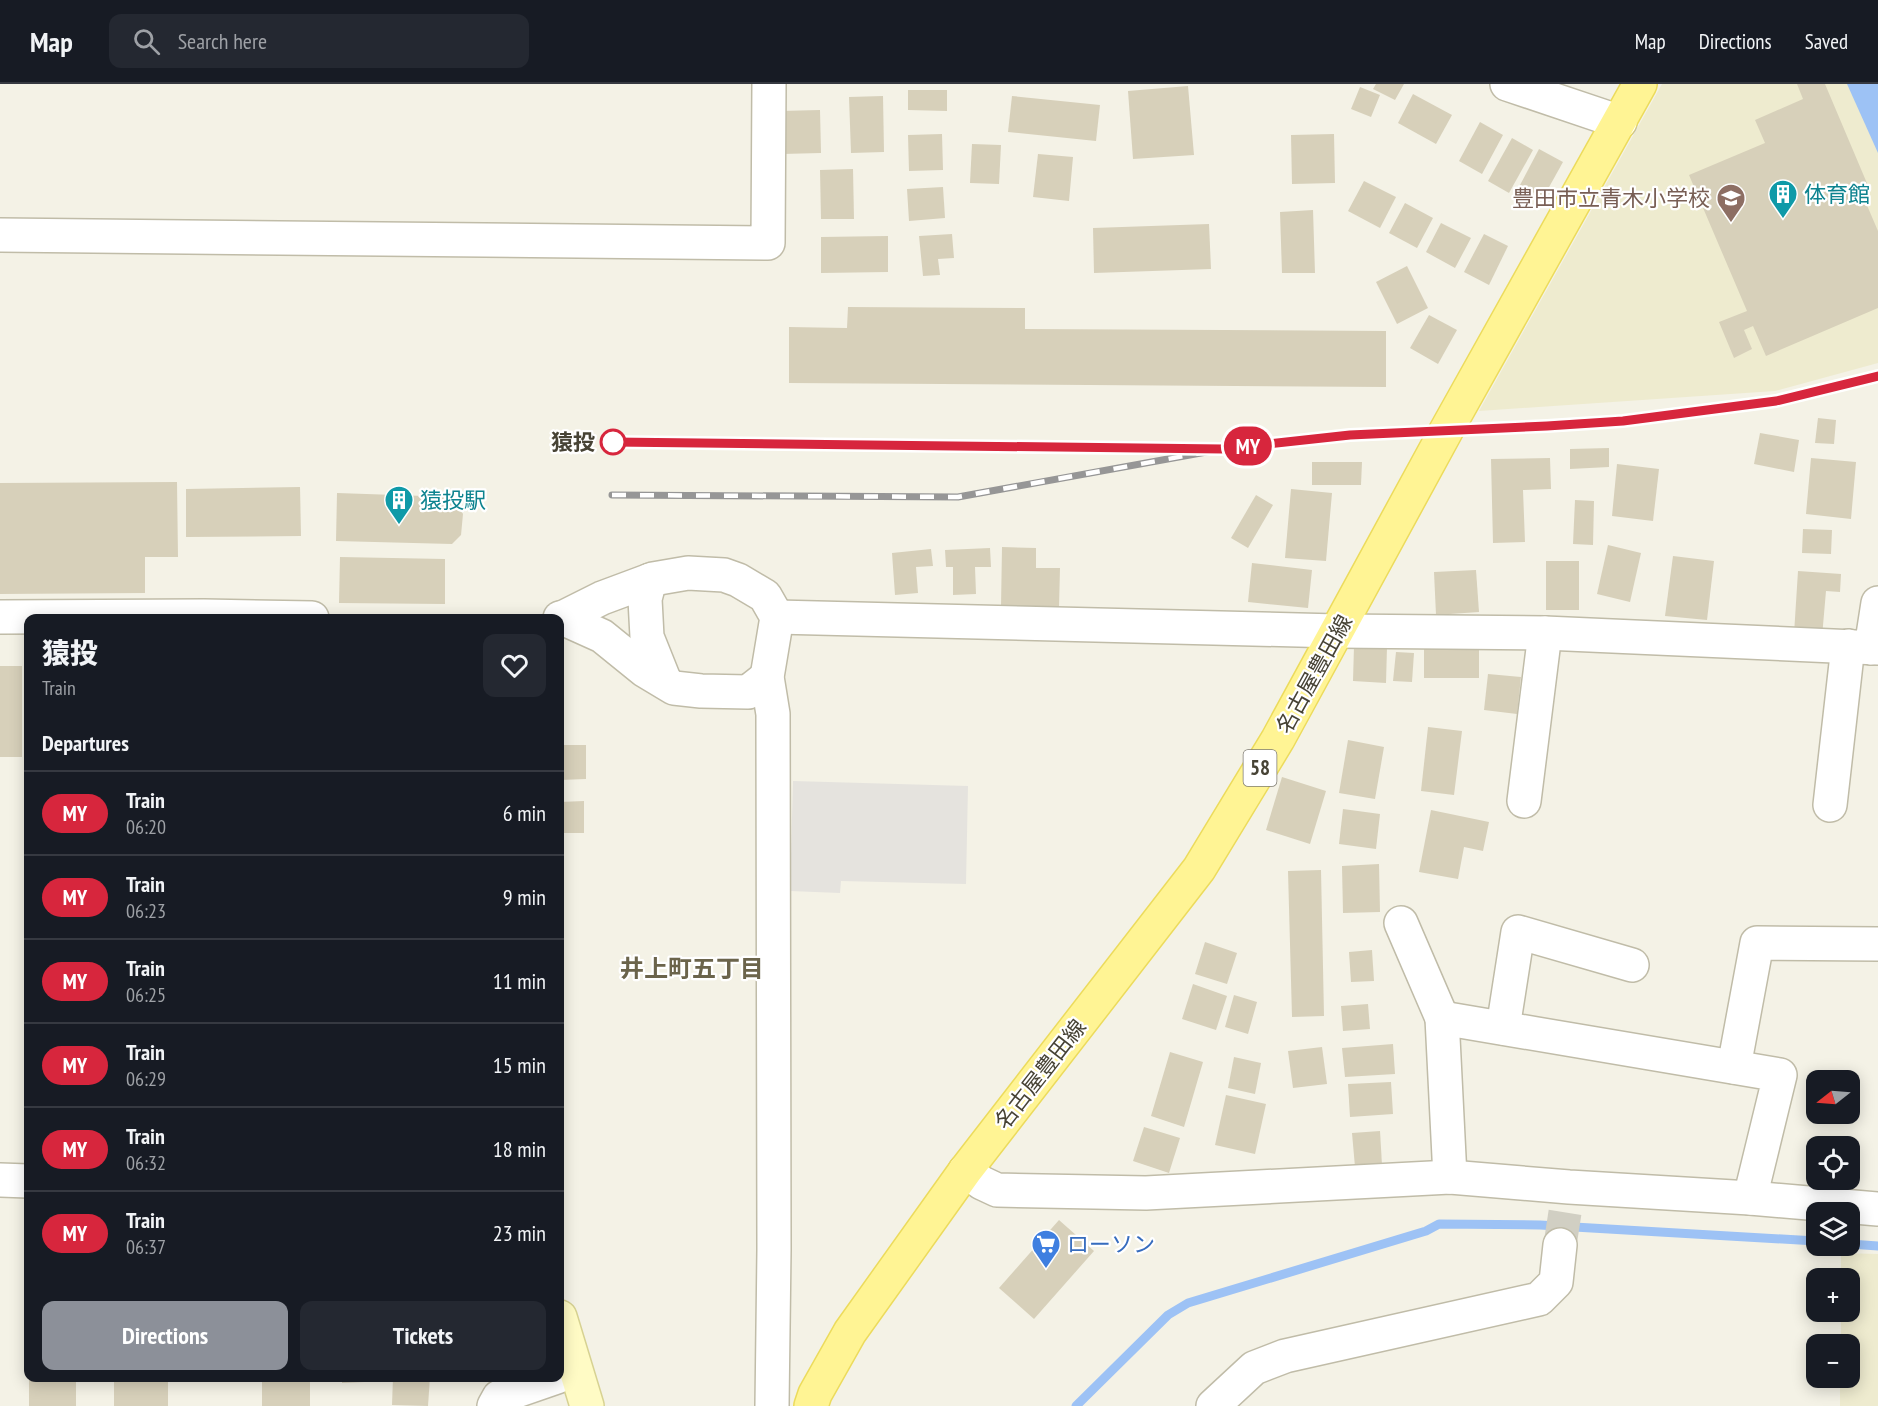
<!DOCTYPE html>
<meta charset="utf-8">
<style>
body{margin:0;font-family:"PT Sans Narrow","Noto Sans JP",sans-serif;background:#242831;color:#f1f3f6;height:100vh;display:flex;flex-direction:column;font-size:22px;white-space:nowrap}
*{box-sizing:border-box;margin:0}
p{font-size:20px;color:#9ea1a6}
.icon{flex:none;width:33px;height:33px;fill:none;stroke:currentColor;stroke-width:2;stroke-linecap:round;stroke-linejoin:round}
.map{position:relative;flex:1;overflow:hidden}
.drawer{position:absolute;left:24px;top:530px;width:540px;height:768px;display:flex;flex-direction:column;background:#171b24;border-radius:12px;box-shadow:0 3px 15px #0003}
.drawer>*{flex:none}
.badge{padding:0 12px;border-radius:20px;font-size:21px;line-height:39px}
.needle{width:39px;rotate:253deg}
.buttons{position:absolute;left:1806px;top:986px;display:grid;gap:12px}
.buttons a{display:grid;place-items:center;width:54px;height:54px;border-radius:12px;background:#171b24;box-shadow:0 3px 15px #0003;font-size:30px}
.map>.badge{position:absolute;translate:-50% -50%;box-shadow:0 0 0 3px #fff}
h2{padding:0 18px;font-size:22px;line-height:54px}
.round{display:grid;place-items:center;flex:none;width:63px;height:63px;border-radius:12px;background:#242831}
.overview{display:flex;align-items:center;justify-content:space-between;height:102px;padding:0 18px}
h1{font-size:28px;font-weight:800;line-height:45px}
.button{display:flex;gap:12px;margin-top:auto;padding:12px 18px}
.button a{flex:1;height:69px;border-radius:12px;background:#8c9099;color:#fff;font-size:24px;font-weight:800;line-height:69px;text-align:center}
.button a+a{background:#242831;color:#f1f3f6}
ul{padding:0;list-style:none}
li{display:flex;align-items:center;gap:18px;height:84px;padding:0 18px;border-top:2px solid #363941}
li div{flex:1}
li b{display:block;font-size:22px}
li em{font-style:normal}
li .badge{min-width:66px;font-weight:700;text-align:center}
header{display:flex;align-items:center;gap:36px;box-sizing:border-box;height:84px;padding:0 30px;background:#171b24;border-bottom:2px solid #363941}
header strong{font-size:28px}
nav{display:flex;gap:33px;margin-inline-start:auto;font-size:21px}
.search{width:420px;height:54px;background:#242831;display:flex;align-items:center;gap:15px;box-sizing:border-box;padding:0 21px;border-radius:12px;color:#9ea1a6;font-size:22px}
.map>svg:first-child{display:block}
.education{fill:#eeebcf}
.parking{fill:#e5e3de}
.water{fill:#9dc2f5}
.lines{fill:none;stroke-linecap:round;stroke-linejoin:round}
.stream{stroke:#9dc2f5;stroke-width:9}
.building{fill:#d7d0ba}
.minor-tunnel{stroke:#d1cfc3;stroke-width:33;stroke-dasharray:33 16;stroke-linecap:butt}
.minor-casing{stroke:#c0bca8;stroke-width:36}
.tertiary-casing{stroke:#c0bca8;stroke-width:36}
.secondary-casing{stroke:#d7d292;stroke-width:36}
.primary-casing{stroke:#ecdb5c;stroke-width:36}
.minor{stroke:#fff;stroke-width:33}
.tertiary{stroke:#fff;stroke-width:33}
.secondary{stroke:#fffbc5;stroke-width:33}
.primary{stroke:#fff494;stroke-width:33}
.rail-casing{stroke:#969696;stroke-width:7}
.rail{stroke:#fff;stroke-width:4.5;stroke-dasharray:14;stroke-linecap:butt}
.line-casing{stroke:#fff;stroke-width:14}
.line{stroke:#d7263d;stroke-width:9}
.stop-dot{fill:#fff;stroke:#d7263d;stroke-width:3}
.labels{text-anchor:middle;stroke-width:4.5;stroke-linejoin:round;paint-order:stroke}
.shield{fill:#fff;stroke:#7e7b72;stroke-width:1.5}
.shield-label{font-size:21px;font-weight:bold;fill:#474335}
.culture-label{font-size:22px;fill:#0d838f;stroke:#fff;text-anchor:start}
.education-label{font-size:22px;fill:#785e54;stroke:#fff;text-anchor:end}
.stop-label{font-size:22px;font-weight:bold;fill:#474335;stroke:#fff;text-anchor:end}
.street-label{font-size:22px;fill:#474335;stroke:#fff}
.shop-label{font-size:22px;fill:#366cbe;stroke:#fff;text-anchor:start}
.neighbourhood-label{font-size:24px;font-weight:bold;fill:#6b644b;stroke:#fff}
</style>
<header>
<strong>Map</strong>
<div class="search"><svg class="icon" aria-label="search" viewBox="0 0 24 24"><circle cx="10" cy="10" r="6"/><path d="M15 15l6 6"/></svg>Search here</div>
<nav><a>Map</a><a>Directions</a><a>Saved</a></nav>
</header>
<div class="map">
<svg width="1878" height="1322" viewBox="0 0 1878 1322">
<rect width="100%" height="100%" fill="#f4f2e6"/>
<g class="education">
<path d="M1662 0H1878V279L1775 307 1479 327Z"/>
<path d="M1841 1169 1878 1170V1322H1840V1293H1850V1260H1841V1227H1850V1194H1841Z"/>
</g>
<path class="parking" d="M793 697 968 702 966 800 841 797 840 809 790 807Z"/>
<path class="water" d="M1847 0H1878V69Z"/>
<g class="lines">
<g class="stream">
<path d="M1850 1160 1878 1162"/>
<path d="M1076 1322 1168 1231 1188 1219 1426 1147 1439 1140 1540 1141 1816 1157"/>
</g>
</g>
<g class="building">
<path d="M1376 0H1404L1395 16 1373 5Z"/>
<path d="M1797 0H1825L1869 104 1863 112 1878 147V224L1766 272 1753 242 1744 246 1752 265 1734 274 1719 238 1747 227 1689 91 1765 59 1755 36 1803 15Z"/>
<path d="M1188 2 1194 71 1133 75 1128 7Z"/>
<path d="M1360 3 1380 11 1371 33 1351 25Z"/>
<path d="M908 6H947V27L908 26Z"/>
<path d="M1413 10 1452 31 1436 60 1398 39Z"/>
<path d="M883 12 884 68 851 69 849 13Z"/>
<path d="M1012 12 1100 21 1096 57 1008 48Z"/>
<path d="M820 26 821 69 782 70 780 27Z"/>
<path d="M1480 38 1503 51 1482 90 1459 77Z"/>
<path d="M942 50 943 86 909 87 908 51Z"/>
<path d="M1334 50 1335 99 1292 100 1291 51Z"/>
<path d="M1512 54 1533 66 1509 109 1488 97Z"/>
<path d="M972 60 1001 61 999 100 970 99Z"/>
<path d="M1539 65 1563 78 1543 114 1520 101Z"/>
<path d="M1038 70 1073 73 1069 117 1033 113Z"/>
<path d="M853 85 854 135H821L820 86Z"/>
<path d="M1364 97 1396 113 1380 144 1348 127Z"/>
<path d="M943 103 945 134 909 137 907 105Z"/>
<path d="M1405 119 1433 134 1417 164 1389 149Z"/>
<path d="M1313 126 1315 189H1282L1280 128Z"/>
<path d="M1441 139 1471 154 1455 184 1426 168Z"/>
<path d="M1209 140 1211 185 1094 189 1093 144Z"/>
<path d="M952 150 954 174 938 175 940 191 923 192 919 152Z"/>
<path d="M1484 150 1508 162 1489 201 1464 188Z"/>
<path d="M888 152V188L821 189V153Z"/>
<path d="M1407 182 1428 224 1397 240 1376 198Z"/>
<path d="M848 223 1025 224V245L1386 247V303L789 299V243L847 244Z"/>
<path d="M1429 231 1457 246 1438 280 1410 264Z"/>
<path d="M1818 334 1836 336 1834 360 1815 359Z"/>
<path d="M1760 349 1799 356 1794 388 1754 380Z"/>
<path d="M1609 364V383L1570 385V365Z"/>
<path d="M1550 374 1551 405 1523 406 1525 458 1493 459 1491 375Z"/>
<path d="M1811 374 1856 378 1851 435 1806 430Z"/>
<path d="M1312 378H1362L1361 401H1312Z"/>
<path d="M1617 380 1659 385 1653 437 1612 432Z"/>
<path d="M177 398 178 473H145V509L0 510V399Z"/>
<path d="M300 403 301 452 186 453V405Z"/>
<path d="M1291 405 1332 409 1326 477 1285 474Z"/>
<path d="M337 409 454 413 463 430 461 451 452 460 336 457Z"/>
<path d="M1256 411 1273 421 1248 464 1231 454Z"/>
<path d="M1575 416 1594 417 1593 461 1573 460Z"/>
<path d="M1803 445 1832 446 1831 470 1802 469Z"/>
<path d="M1608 461 1641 469 1630 518 1597 510Z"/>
<path d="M1002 463 1036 464V484H1060L1059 524 1001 523Z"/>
<path d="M990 464 991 483H975L976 510 953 511V483H946L945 466Z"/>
<path d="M931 465 933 482 916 483 918 509 895 511 892 469Z"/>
<path d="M1673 472 1714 477 1707 536 1665 532Z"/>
<path d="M340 473 445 475V520L339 519Z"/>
<rect x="1546" y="477" width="33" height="49"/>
<path d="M1252 479 1312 486 1308 524 1248 518Z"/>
<path d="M1476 486 1479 528 1436 531 1434 488Z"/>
<path d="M1798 487 1841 490 1840 508 1826 507 1822 553 1794 550Z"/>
<path d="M1354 562 1387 563 1386 599 1353 597Z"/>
<rect x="1424" y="565" width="55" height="29"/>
<path d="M1396 568 1414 569 1412 598 1393 597Z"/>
<rect x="0" y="582" width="22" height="91"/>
<path d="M1488 590 1521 593 1517 630 1484 626Z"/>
<path d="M1428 643 1462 647 1454 711 1421 707Z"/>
<path d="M1348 656 1384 663 1375 715 1339 709Z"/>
<path d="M560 661H586V695L560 696Z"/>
<path d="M1282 693 1326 707 1310 760 1266 746Z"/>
<path d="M584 717V749H560V718Z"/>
<path d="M1343 725 1380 730 1376 765 1339 760Z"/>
<path d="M1431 726 1489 738 1483 767 1464 763 1458 795 1419 788Z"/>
<path d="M1379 780 1380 828 1343 829 1342 782Z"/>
<path d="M1321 786 1324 932 1292 933 1288 787Z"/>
<path d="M1205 858 1237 869 1227 900 1195 890Z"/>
<path d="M1372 866 1374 897 1351 898 1349 868Z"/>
<path d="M1193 900 1227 912 1216 946 1182 935Z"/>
<path d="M1234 911 1257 918 1248 950 1225 943Z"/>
<path d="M1368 920 1370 945 1343 947 1341 922Z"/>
<path d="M1393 960 1395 990 1345 993 1342 964Z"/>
<path d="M1322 963 1327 1000 1293 1004 1288 967Z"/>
<path d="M1170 968 1203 978 1184 1043 1151 1032Z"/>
<path d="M1234 973 1261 979 1255 1010 1228 1004Z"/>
<path d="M1391 998 1393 1030 1350 1033 1348 1000Z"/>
<path d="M1226 1011 1266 1020 1255 1070 1215 1061Z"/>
<path d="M1144 1043 1180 1054 1169 1089 1133 1077Z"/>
<path d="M1380 1047 1382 1081 1355 1083 1352 1049Z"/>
<path d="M1059 1136 1094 1167 1034 1235 999 1204Z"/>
<rect x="29" y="1293" width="47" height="29"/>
<rect x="114" y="1293" width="54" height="29"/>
<rect x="262" y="1293" width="48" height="29"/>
<path d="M342 1293H386L387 1297 342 1299Z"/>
<path d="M393 1293H430L428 1322 392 1321Z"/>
</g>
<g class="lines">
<path class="minor-tunnel" d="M1560 1161 1566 1122"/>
<g class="minor-casing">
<g id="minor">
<path d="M1507 0 1620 38"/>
<path d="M0 151 768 159 769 0"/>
<path d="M650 496 645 515 647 553 665 598"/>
<path d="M777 533 1337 547 1545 549 1878 564"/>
<path d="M562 534 602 514 653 495 688 489 724 491 738 496 765 512 777 533 767 593 773 630 774 1166 772 1322"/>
<path d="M562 534 602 552 644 586 674 604 701 607 748 608 767 593"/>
<path d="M1871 564 1878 519"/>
<path d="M1524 717 1545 549"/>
<path d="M1830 721 1848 562"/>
<path d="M1401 839 1442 934"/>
<path d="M1503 944 1518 848 1632 881"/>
<path d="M1734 983 1757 859 1878 860"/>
<path d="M965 1087 982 1099 997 1106 1146 1109 1450 1093 1569 1103 1750 1114 1878 1125"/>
<path d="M1450 1093 1442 934 1780 991 1750 1114"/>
<path d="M0 1096 28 1097"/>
<path d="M494 1322 499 1313 557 1293"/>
<path d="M1213 1322 1254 1284 1285 1272 1539 1215 1556 1198 1560 1161"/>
</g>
</g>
<g class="tertiary-casing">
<g id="tertiary">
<path d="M0 533 204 532 312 534"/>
<path d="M560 534H562"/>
</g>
</g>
<g class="secondary-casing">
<path id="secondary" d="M560 1233 587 1322"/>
</g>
<g class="primary-casing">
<path id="primary" d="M811 1322 815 1310 850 1248 965 1087 1199 785 1278 655 1447 345 1640 0"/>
</g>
<use href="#minor" class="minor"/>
<use href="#tertiary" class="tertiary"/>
<use href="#secondary" class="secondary"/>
<use href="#primary" class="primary"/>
<g class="rail-casing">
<g id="rail">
<path d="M613 358 1193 365"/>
<path d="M612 411 958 413 1223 365 1350 351 1547 342 1623 337 1777 317 1878 291"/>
</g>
</g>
<use href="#rail" class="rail"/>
</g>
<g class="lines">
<g class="line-casing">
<path id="line" d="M613 358 1223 365 1350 351 1547 342 1623 337 1776 317 1878 292"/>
</g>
<use href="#line" class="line"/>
</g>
<defs>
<g id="building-pin" transform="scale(1.5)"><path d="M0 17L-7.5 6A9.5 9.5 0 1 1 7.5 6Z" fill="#0f9aa8" stroke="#fff"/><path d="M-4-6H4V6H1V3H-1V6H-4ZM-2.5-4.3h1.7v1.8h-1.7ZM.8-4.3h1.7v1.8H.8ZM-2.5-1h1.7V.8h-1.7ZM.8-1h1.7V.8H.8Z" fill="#fff"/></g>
<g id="school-pin" transform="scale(1.5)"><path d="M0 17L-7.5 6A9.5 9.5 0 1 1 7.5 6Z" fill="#8d6e63" stroke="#fff"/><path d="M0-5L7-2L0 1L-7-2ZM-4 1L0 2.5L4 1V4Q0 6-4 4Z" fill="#fff"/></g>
<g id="supermarket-pin" transform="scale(1.5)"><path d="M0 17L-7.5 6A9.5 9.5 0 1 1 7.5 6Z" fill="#3f7fe0" stroke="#fff"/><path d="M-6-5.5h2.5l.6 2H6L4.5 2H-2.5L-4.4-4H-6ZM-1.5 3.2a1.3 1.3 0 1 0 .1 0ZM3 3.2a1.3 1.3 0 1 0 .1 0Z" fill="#fff"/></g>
</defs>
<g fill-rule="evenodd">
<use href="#building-pin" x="1783" y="110"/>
<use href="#school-pin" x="1731" y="114"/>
<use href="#building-pin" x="399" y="416"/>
<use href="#supermarket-pin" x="1046" y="1160"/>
</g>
<circle class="stop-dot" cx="613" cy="358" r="12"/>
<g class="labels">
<rect class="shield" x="1243.5" y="666" width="33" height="36" rx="4.5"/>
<g class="shield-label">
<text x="1260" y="691">58</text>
</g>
<g class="culture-label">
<text x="1804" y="118">体育館</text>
<text x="420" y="424">猿投駅</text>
</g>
<g class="education-label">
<text x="1710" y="122">豊田市立青木小学校</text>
</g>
<g class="stop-label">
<text x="595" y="366">猿投</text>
</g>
<g class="street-label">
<text transform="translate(1314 590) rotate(-61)" y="8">名古屋豊田線</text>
<text transform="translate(1040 990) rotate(-52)" y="8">名古屋豊田線</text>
</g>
<g class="shop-label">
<text x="1067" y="1168">ローソン</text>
</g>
<g class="neighbourhood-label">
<text x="692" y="893">井上町五丁目</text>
</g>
</g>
</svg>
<div class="buttons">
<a><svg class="needle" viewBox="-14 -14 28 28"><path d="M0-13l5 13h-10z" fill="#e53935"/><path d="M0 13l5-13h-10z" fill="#9ea1a6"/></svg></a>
<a><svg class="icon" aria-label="locate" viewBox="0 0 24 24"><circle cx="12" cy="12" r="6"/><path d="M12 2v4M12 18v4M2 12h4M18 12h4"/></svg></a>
<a><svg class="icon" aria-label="layers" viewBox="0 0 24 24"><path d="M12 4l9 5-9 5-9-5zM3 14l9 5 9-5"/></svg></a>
<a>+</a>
<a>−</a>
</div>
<b class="badge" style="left:1248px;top:362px;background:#d7263d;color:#fff">MY</b>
<section class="drawer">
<div class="overview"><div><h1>猿投</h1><p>Train</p></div><a class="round"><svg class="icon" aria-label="heart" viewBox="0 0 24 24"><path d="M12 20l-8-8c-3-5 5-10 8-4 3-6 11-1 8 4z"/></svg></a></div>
<h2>Departures</h2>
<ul>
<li><span class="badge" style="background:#d7263d;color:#fff">MY</span><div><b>Train</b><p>06:20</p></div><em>6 min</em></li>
<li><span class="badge" style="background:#d7263d;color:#fff">MY</span><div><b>Train</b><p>06:23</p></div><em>9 min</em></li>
<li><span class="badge" style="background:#d7263d;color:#fff">MY</span><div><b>Train</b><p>06:25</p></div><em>11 min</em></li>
<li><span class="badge" style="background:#d7263d;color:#fff">MY</span><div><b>Train</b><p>06:29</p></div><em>15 min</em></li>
<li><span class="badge" style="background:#d7263d;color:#fff">MY</span><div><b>Train</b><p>06:32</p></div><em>18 min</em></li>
<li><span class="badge" style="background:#d7263d;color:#fff">MY</span><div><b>Train</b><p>06:37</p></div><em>23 min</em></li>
</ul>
<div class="button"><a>Directions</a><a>Tickets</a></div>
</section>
</div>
